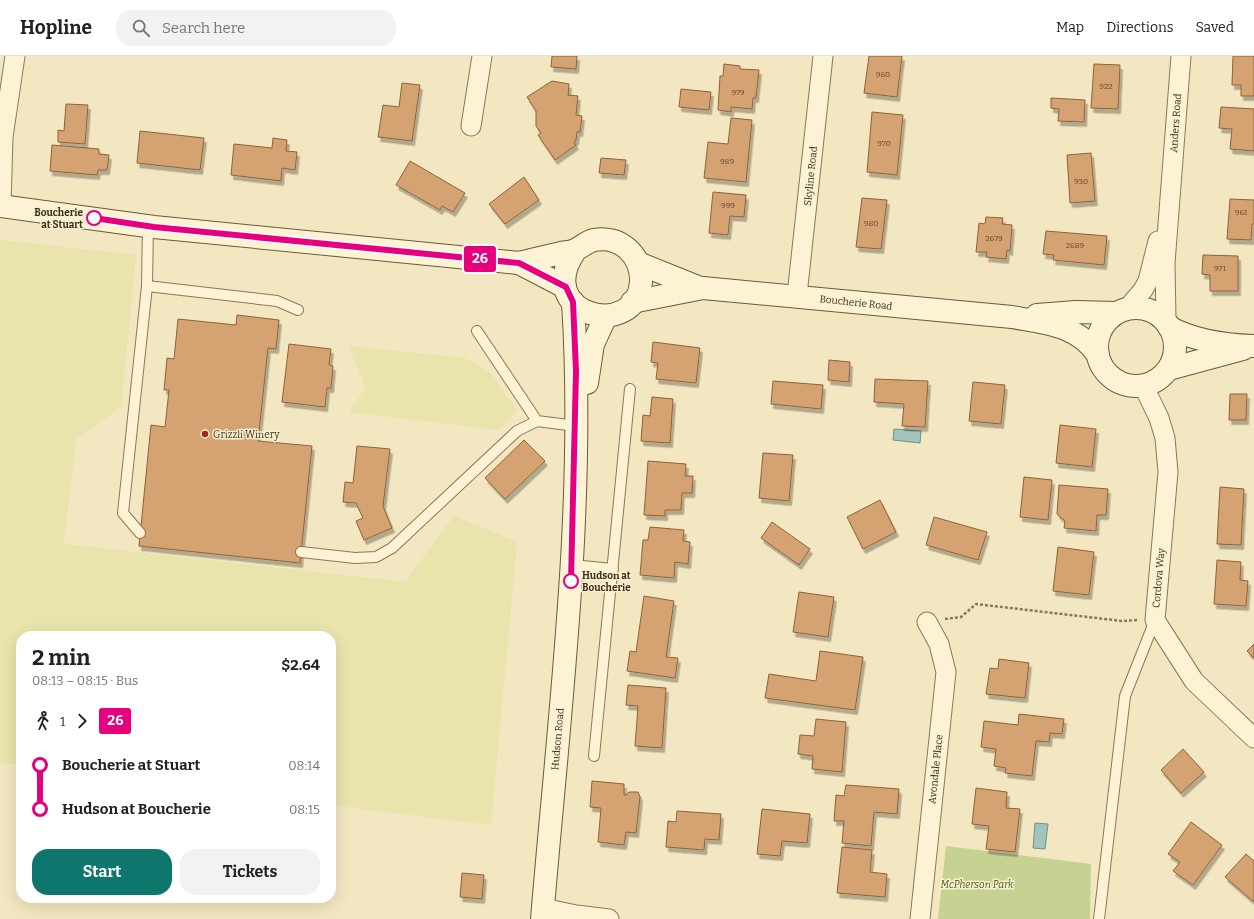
<!DOCTYPE html>
<meta charset="utf-8">
<style>
body{margin:0;font-family:Bitter,serif;background:#f2f2f2;color:#222;height:100vh;display:flex;flex-direction:column;font-size:15px;white-space:nowrap}
*{box-sizing:border-box;margin:0}
p{font-size:13px;color:#767676}
.icon{flex:none;width:22px;height:22px;fill:none;stroke:currentColor;stroke-width:2;stroke-linecap:round;stroke-linejoin:round}
.map{position:relative;flex:1;overflow:hidden}
.drawer{position:absolute;left:16px;top:575px;width:320px;height:272px;display:flex;flex-direction:column;background:#fff;border-radius:16px;box-shadow:0 4px 16px #0002}
.drawer>*{flex:none}
.badge{padding:0 8px;border-radius:3px;font-size:14px;line-height:26px}
.map>.badge{position:absolute;translate:-50% -50%;box-shadow:0 0 0 2px #fff}
.legs{display:flex;align-items:center;gap:6px;height:44px;padding:0 16px;font-size:13px}
.legs p{margin-inline-start:auto}
.headline{display:flex;align-items:center;justify-content:space-between;height:68px;padding:0 16px}
h1{font-size:22px;font-weight:700;line-height:30px}
.primary-button{display:flex;gap:8px;margin-top:auto;padding:8px 16px}
.primary-button a{flex:1;height:46px;border-radius:16px;background:#0f766e;color:#fff;font-size:16px;font-weight:700;line-height:46px;text-align:center}
.primary-button a+a{background:#f2f2f2;color:#222}
ul{padding:0 16px;list-style:none}
li{display:flex;align-items:center;gap:14px;height:44px;font-size:15px}
li i{display:grid;place-items:center;width:6px;height:100%;margin:0 5px;background:currentColor}
li i::after{content:'';width:10px;height:10px;margin:-5px;border:3px solid;border-radius:50%;background:#fff}
li p{margin-inline-start:auto}
li:first-child i{background:linear-gradient(#0000 50%,currentColor 0)}
li:last-child i{background:linear-gradient(currentColor 50%,#0000 0)}
header{display:flex;align-items:center;gap:24px;box-sizing:border-box;height:56px;padding:0 20px;background:#fff;border-bottom:1px solid #e0e0e0}
header strong{font-size:19px}
nav{display:flex;gap:22px;margin-inline-start:auto;font-size:14px}
.search{width:280px;height:36px;background:#f2f2f2;display:flex;align-items:center;gap:10px;box-sizing:border-box;padding:0 14px;border-radius:16px;color:#767676;font-size:15px}
.map>svg:first-child{display:block}
.farmland{fill:#e9e3ac}
.green{fill:#c6d292}
.water{fill:#a3c4bd;stroke:#69938c}
.building{fill:#d5a271;stroke:#8f6139;filter:url(#shadow)}
.lines{fill:none;stroke-linecap:round;stroke-linejoin:round}
.lane-casing{stroke:#8d7756;stroke-width:12}
.street-casing{stroke:#8d7756;stroke-width:21}
.secondary-casing{stroke:#6f5839;stroke-width:24}
.path{stroke:#8d7756;stroke-width:2.5;stroke-dasharray:3 2;stroke-linecap:butt}
.lane{stroke:#fcf3d4;stroke-width:10}
.street{stroke:#fcf3d4;stroke-width:19}
.secondary{stroke:#fcf3d4;stroke-width:22}
.line-1-casing{stroke:#fff;stroke-width:9}
.line-1{stroke:#e6007e;stroke-width:6}
.stop-1-dot{fill:#fff;stroke:#e6007e;stroke-width:2}
.poi-dot{fill:#a3271f;stroke:#f9f0d0;stroke-width:1.5}
.labels{text-anchor:middle;stroke-width:3;stroke-linejoin:round;paint-order:stroke}
.number-label{font-size:8px;fill:#624a31}
.street-label{font-size:10px;fill:#3b2d1c;stroke:#f9f0d0}
.stop-label{font-size:10px;font-weight:bold;fill:#3b2d1c;stroke:#f9f0d0;text-anchor:end}
.poi-label{font-size:10px;fill:#3b2d1c;stroke:#f9f0d0;text-anchor:start}
.park-label{font-size:10px;font-style:italic;fill:#475a20;stroke:#f9f0d0}
</style>
<header>
<strong>Hopline</strong>
<div class="search"><svg class="icon" aria-label="search" viewBox="0 0 24 24"><circle cx="10" cy="10" r="6"/><path d="M15 15l6 6"/></svg>Search here</div>
<nav><a>Map</a><a>Directions</a><a>Saved</a></nav>
</header>
<div class="map">
<svg width="1254" height="863" viewBox="0 0 1254 863">
<defs>
<filter id="shadow"><feDropShadow dx="2.5" dy="4.5" stdDeviation="0" flood-color="#0004"/></filter>
</defs>
<rect width="100%" height="100%" fill="#f2e7c0"/>
<g class="farmland">
<path d="M0 184 136 199 121 351 76 383 64 488 405 526 454 460 517 486 491 769 331 749V580H21V709L0 707Z"/>
<path d="M348 290 465 302 491 317 517 355 499 374 349 356 366 331Z"/>
</g>
<path class="green" d="M946 790 1091 808 1090 863H938Z"/>
<g class="water">
<path d="M894 373 921 375 920 387 893 384Z"/>
<path d="M1035 767 1048 768 1045 793 1033 792Z"/>
</g>
<g class="building">
<path d="M552 0H577L576 13 551 11Z"/>
<path d="M869 0H902L897 41 864 37Z"/>
<path d="M1233 0H1254V40H1241V29H1232Z"/>
<path d="M724 8 740 10V13L759 14 756 42H753L752 53 731 51V56L718 54 720 20H723Z"/>
<path d="M1094 8 1120 9 1118 53 1091 52Z"/>
<path d="M552 25 569 28 568 39 578 40 576 59 582 60 580 76H577L576 84 574 86 576 89 555 104 538 79 541 77 536 70V55L527 41Z"/>
<path d="M402 27 420 29 412 85 378 81 383 49 399 51Z"/>
<path d="M681 33 711 36 709 54 679 51Z"/>
<path d="M1051 42 1085 44 1084 66 1058 65 1059 53 1051 52Z"/>
<path d="M66 48 88 49 85 88 58 86V74L64 75Z"/>
<path d="M1221 51 1254 53V95L1230 93 1232 73 1219 72Z"/>
<path d="M872 56 903 59 897 119 867 116Z"/>
<path d="M731 62 752 64 746 126 704 122 708 86 728 88Z"/>
<path d="M140 75 204 82 200 114 137 107Z"/>
<path d="M273 82 287 84 286 95 297 96 295 114 282 112 281 125 231 119 234 88 272 92Z"/>
<path d="M52 89 99 93V98L109 99 107 114H98L97 119 50 115Z"/>
<path d="M1091 97 1095 145 1070 147 1067 99Z"/>
<path d="M601 102 626 104 624 119 599 117Z"/>
<path d="M410 105 465 137 453 156 442 150 440 154 396 129Z"/>
<path d="M524 121 539 144 505 168 489 148Z"/>
<path d="M713 136 746 139 744 161 730 160 728 179 709 177Z"/>
<path d="M862 142 887 144 881 193 856 191Z"/>
<path d="M1230 143 1254 144V168H1252L1251 184 1227 183Z"/>
<path d="M986 161 1003 162 1002 168 1012 169 1010 195 1007 194 1006 203 986 201 987 196H976L979 167 985 168Z"/>
<path d="M1046 175 1107 180 1104 209 1053 204 1054 199 1043 198Z"/>
<path d="M1203 199 1238 200V235H1210V219L1202 218Z"/>
<path d="M237 259 279 264 276 293 268 292 258 385 312 390 300 507 139 490 151 369 165 371 169 334H164L167 302 174 303 178 263 236 269Z"/>
<path d="M653 286 700 292 696 327 656 323 658 307 651 306Z"/>
<path d="M289 288 331 293 329 309 333 310 331 332H327L325 351 282 346Z"/>
<path d="M829 304 850 306 849 326 828 324Z"/>
<path d="M875 323 928 325 925 371 902 370 904 348 874 346Z"/>
<path d="M773 325 823 329 821 353 771 348Z"/>
<path d="M973 326 1005 329 1001 368 969 365Z"/>
<path d="M1230 338H1247L1246 364H1229Z"/>
<path d="M652 341 673 343 670 387 641 385 643 359 650 360Z"/>
<path d="M1060 369 1096 373 1092 411 1056 407Z"/>
<path d="M524 384 545 405 505 443 485 422Z"/>
<path d="M357 390 390 393 383 450 392 472 364 484 356 465 363 462 356 447 343 446 345 426 353 427Z"/>
<path d="M763 397 793 399 789 445 759 442Z"/>
<path d="M648 405 686 408 685 420H693L692 437H682L681 454H665V460L644 459Z"/>
<path d="M1024 421 1052 424 1048 464 1020 461Z"/>
<path d="M1059 429 1108 433 1106 459H1097L1096 475 1064 472 1065 465 1057 458Z"/>
<path d="M1220 431 1244 433 1241 489 1217 488Z"/>
<path d="M880 444 896 476 863 493 847 461Z"/>
<path d="M934 461 987 476 978 504 926 489Z"/>
<path d="M772 466 810 493 799 509 761 482Z"/>
<path d="M650 471 684 474 683 485 690 486 688 508 675 506 674 522 640 519 643 484H648Z"/>
<path d="M1058 491 1094 496 1089 539 1053 535Z"/>
<path d="M1217 504 1241 506 1240 524 1248 525 1246 550 1214 548Z"/>
<path d="M799 536 834 541 828 581 793 576Z"/>
<path d="M644 540 674 545 666 601 678 602 675 622 627 615 630 595 636 596Z"/>
<path d="M1254 588V602L1247 595Z"/>
<path d="M820 595 863 601 855 654 765 642 769 618 816 625Z"/>
<path d="M999 603 1029 607 1025 642 986 638 990 612 998 613Z"/>
<path d="M628 629 666 632 662 692 635 690 638 650 626 649Z"/>
<path d="M1019 658 1064 663 1062 678 1050 677 1049 686 1036 685 1032 720 1005 717 1006 712 994 710 996 693 981 691 984 665 1018 669Z"/>
<path d="M816 663 846 666 842 716 812 713 813 700 798 698 800 679 814 680Z"/>
<path d="M1183 693 1204 716 1181 737 1161 714Z"/>
<path d="M592 725 624 728V739H626L629 736H638L640 741 636 777 626 776 624 789 598 786 601 752 590 751Z"/>
<path d="M846 729 899 733 897 758 874 756 871 790 842 787 844 765H834L836 739 844 740Z"/>
<path d="M976 732 1007 736 1006 752 1020 753 1015 796 986 793 989 770 972 768Z"/>
<path d="M762 753 810 758 807 787 782 785 780 800 757 798Z"/>
<path d="M677 755 721 758 719 784 705 783 704 794 666 791 668 765 676 766Z"/>
<path d="M1191 766 1222 789 1193 829 1173 815 1180 806 1168 798Z"/>
<path d="M842 791 872 794 870 816 887 818 885 841 837 837Z"/>
<path d="M1246 798 1254 805V846L1225 821Z"/>
<path d="M462 817 484 819 482 843 460 841Z"/>
</g>
<g class="lines">
<g class="lane-casing">
<g id="lane">
<path d="M148 169 147 230 277 245 298 254"/>
<path d="M477 275 537 365 576 370"/>
<path d="M140 477 123 457 147 230"/>
<path d="M301 496 355 502 376 501 392 492 517 375 537 365"/>
<path d="M572 509 613 513"/>
<path d="M594 700 630 333"/>
<path d="M1099 863 1125 640 1155 564"/>
</g>
</g>
<g class="street-casing">
<g id="street">
<path d="M471 70 482 0"/>
<path d="M1 150 3 81 15 0"/>
<path d="M797 239 823 0"/>
<path d="M1127 253 1143 234 1148 225 1158 185"/>
<path d="M1166 265 1165 207 1181 0"/>
<path d="M1143 329 1159 362 1165 382 1168 416 1155 564 1194 625 1254 682"/>
<path d="M543 852 576 859 609 863"/>
<path d="M920 863 946 616 939 588 927 566"/>
</g>
</g>
<g class="secondary-casing">
<g id="secondary">
<path d="M0 150 154 171 519 207C533 204 547 200 561 197 565 196 571 196 575 194 582 191 586 186 594 184 620 179 642 199 641 226 637 285 531 260 575 195"/>
<path d="M519 207 565 231"/>
<path d="M638 207 700 232"/>
<path d="M632 246 703 232 1012 261C1045 267 1078 269 1098 299"/>
<circle cx="1136" cy="291" r="39"/>
<path d="M1037 259 1076 256 1116 257"/>
<path d="M1169 271C1194 285 1226 289 1254 290"/>
<path d="M1169 313 1243 293"/>
<path d="M587 327 593 288 606 260"/>
<path d="M542 863C559 658 586 451 573 246"/>
</g>
</g>
<path class="path" d="M945 563 961 561 976 548 1122 565 1138 564"/>
<use href="#lane" class="lane"/>
<use href="#street" class="street"/>
<use href="#secondary" class="secondary"/>
</g>
<g class="lines">
<g class="line-1-casing">
<path id="line-1" d="M94 162 154 171 519 207 566 231 573 246 576 315 571 525"/>
</g>
<use href="#line-1" class="line-1"/>
</g>
<g class="stop-1-dot">
<circle cx="94" cy="162" r="7"/>
<circle cx="571" cy="525" r="7"/>
</g>
<circle class="poi-dot" cx="205" cy="378" r="4"/>
<g class="labels">
<g class="number-label">
<text x="883" y="21">960</text>
<text x="1106" y="33">922</text>
<text x="738" y="39">979</text>
<text x="884" y="90">970</text>
<text x="727" y="108">989</text>
<text x="1081" y="128">930</text>
<text x="728" y="152">999</text>
<text x="1241" y="159">961</text>
<text x="871" y="170">980</text>
<text x="994" y="185">2679</text>
<text x="1075" y="192">2689</text>
<text x="1220" y="215">971</text>
</g>
<g class="street-label">
<text transform="translate(1175 67) rotate(-86)" y="4">Anders Road</text>
<text transform="translate(810 120) rotate(-84)" y="4">Skyline Road</text>
<text transform="translate(856 246) rotate(6)" y="4">Boucherie Road</text>
<text transform="translate(1158 522) rotate(-85)" y="4">Cordova Way</text>
<text transform="translate(557 683) rotate(-85)" y="4">Hudson Road</text>
<text transform="translate(935 713) rotate(-84)" y="4">Avondale Place</text>
</g>
<g class="stop-label">
<text x="83" y="160">Boucherie<tspan x="83" dy="12">at Stuart</tspan></text>
<text x="582" y="523" text-anchor="start">Hudson at<tspan x="582" dy="12">Boucherie</tspan></text>
</g>
<g class="poi-label">
<text x="213" y="382">Grizzli Winery</text>
</g>
<g class="park-label">
<text x="977" y="832">McPherson Park</text>
</g>
</g>
</svg>
<b class="badge" style="left:480px;top:203px;background:#e6007e;color:#fff">26</b>
<section class="drawer">
<div class="headline"><div><h1>2 min</h1><p>08:13 – 08:15 · Bus</p></div><b>$2.64</b></div>
<div class="legs"><svg class="icon" aria-label="walk" viewBox="0 0 24 24"><circle cx="13" cy="4" r="2"/><path d="M13 8l-2 6 4 7M11 14l-3 7M7 12l3-4h3l4 4"/></svg>1<svg class="icon" aria-label="forward" viewBox="0 0 24 24"><path d="M9 5l7 7-7 7"/></svg><b class="badge" style="background:#e6007e;color:#fff">26</b></div>
<ul>
<li><i style="color:#e6007e"></i><b>Boucherie at Stuart</b><p>08:14</p></li>
<li><i style="color:#e6007e"></i><b>Hudson at Boucherie</b><p>08:15</p></li>
</ul>
<div class="primary-button"><a>Start</a><a>Tickets</a></div>
</section>
</div>
